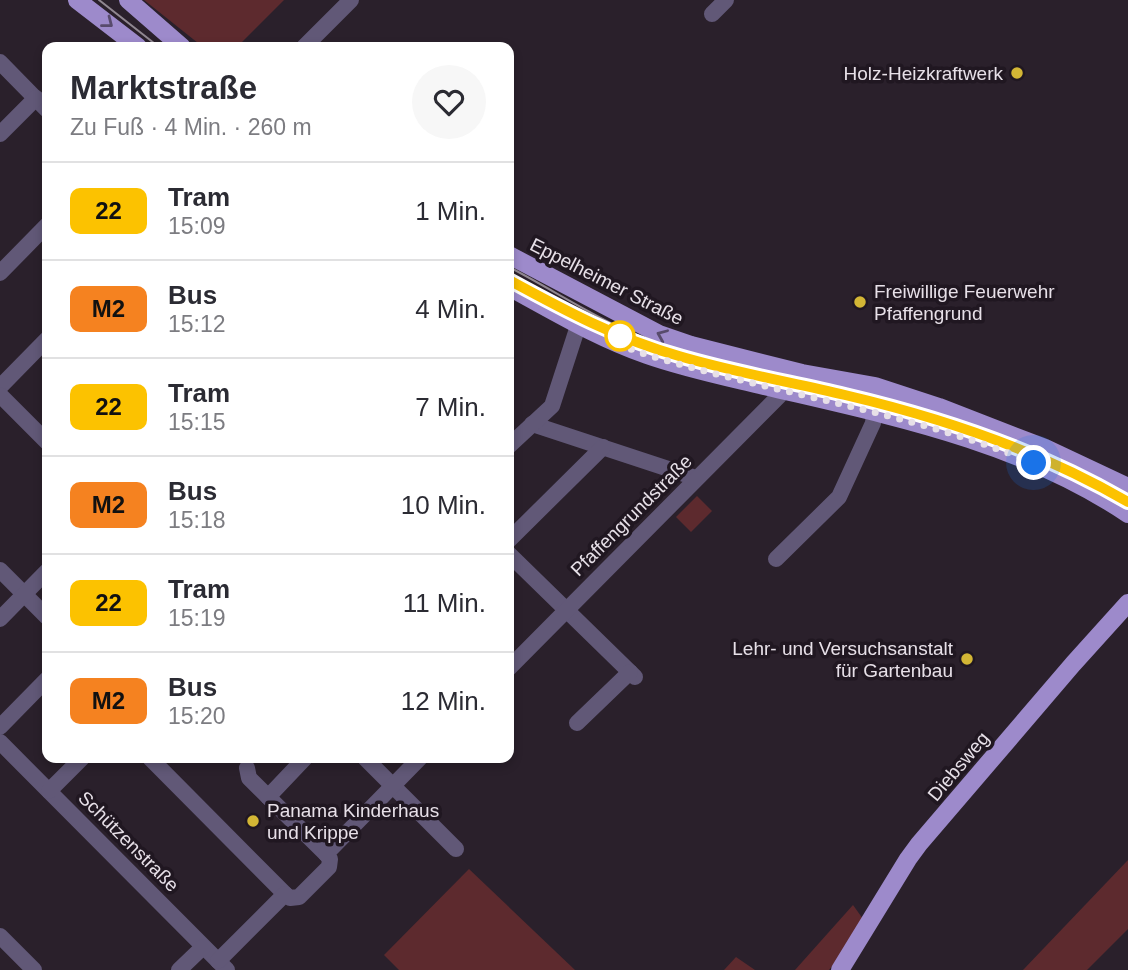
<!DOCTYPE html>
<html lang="de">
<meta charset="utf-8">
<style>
body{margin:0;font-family:Arial,sans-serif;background:#f7f7f7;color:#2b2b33;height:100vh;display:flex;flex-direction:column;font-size:26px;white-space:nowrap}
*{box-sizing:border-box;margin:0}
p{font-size:23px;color:#7c7c81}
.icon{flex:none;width:38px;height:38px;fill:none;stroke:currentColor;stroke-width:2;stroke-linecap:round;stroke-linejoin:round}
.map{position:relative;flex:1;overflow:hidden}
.sheet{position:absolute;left:42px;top:42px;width:472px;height:721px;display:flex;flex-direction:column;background:#fff;border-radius:14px;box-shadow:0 4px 10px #0003}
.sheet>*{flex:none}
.badge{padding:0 14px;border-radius:10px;font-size:24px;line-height:46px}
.you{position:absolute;width:35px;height:35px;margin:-18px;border:5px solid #fff;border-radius:50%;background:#1a73e8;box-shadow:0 0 0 10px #1a73e833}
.map>.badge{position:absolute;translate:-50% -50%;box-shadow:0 0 0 4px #fff}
.round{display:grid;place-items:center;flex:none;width:74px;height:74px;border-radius:37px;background:#f7f7f7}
.headline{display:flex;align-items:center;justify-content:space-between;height:119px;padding:0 28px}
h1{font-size:33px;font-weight:700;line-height:52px}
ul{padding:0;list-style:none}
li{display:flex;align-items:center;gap:21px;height:98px;padding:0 28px;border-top:2px solid #e1e1e2}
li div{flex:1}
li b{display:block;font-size:26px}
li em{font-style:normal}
li .badge{min-width:77px;font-weight:700;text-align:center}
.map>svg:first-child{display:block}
.green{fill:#5d2a2e}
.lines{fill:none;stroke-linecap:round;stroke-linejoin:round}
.minor{stroke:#615877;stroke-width:16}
.major{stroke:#9d8acb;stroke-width:18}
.tram{stroke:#908791;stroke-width:2}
.oneway{stroke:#584b6d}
.line-casing{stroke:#fff;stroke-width:16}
.line{stroke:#fcc200;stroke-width:10}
.walk{stroke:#e7e0e8;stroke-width:7;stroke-dasharray:0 12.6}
.poi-dot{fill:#d3b635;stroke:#201721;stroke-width:2.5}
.stop-dot{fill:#fff;stroke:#fcc200;stroke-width:3.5}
.labels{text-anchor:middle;stroke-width:7;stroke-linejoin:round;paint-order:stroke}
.poi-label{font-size:19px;fill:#e7e0e8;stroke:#201721;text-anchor:end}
.street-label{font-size:19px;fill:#e7e0e8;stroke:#201721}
</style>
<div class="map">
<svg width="1128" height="970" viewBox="0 0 1128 970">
<rect width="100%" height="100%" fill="#2a202b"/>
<g class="green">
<path d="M144 0H284L237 47H203Z"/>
<path d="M697 496 712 511 691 532 676 517Z"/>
<path d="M1128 860V929L1087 970H1023Z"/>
<path d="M469 869 575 970H399L384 955Z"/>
<path d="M853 905 863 919 862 927 829 970H795Z"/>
<path d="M736 957 755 970H724Z"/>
</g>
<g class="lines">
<g class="minor">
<path d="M712 14 726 0"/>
<path d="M304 47 351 0"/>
<path d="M0 62 47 110"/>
<path d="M0 134 36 98"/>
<path d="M0 273 47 225"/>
<path d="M0 387 47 339"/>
<path d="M0 395 47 442"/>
<path d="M532 424 696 478"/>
<path d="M509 446 552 406 578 326"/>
<path d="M509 540 603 447"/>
<path d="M509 554 635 677"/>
<path d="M776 559 839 497 873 423 874 412"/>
<path d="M0 570 47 617"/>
<path d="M0 619 47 571"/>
<path d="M509 668 779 396 781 390"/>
<path d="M577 723 630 672"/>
<path d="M0 727 47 679"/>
<path d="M0 742 227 970"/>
<path d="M150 758 285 894"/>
<path d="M365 758 456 849"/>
<path d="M247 768 249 778 326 854"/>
<path d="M49 791 82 758"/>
<path d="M268 797 305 758"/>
<path d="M0 936 34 970"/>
<path d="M218 961 285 894 290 898 299 897 329 867 330 859 326 854 420 758"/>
<path d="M179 970 203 947"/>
</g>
<g class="major">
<path d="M77 0 138 47"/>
<path d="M128 0 182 47"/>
<path d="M509 255 659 334 691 345 802 373 875 386 939 407 1045 448 1128 487"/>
<path d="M509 287C555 312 598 338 647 355 684 368 722 376 760 385 887 415 1018 440 1128 514"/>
<path d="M840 970 908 859 919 844 1073 664 1128 603"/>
</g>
<g class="tram">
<path d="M99 0 159 47"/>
<path d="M509 267C559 293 607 326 660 344 721 364 784 375 846 390 943 414 1041 446 1128 496"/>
<path d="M509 280 582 320 615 334"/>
</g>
</g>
<defs><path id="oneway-chevron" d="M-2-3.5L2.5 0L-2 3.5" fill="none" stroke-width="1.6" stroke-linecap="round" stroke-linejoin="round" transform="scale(1.75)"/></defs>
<g class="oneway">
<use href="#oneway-chevron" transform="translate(108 23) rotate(38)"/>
<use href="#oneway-chevron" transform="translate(662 335) rotate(-157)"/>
</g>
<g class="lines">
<g class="line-casing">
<path id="line" d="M509 280C564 310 618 339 679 356 733 372 790 382 845 395 943 418 1041 451 1128 502"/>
</g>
<use href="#line" class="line"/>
<path class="walk" d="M620 336 616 344 648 355C776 394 910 412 1034 463"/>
</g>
<g class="poi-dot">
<circle cx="1017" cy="73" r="7"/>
<circle cx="860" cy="302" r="7"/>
<circle cx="967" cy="659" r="7"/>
<circle cx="253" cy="821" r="7"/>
</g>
<circle class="stop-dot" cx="620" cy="336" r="14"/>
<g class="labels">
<g class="poi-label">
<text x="1003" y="80">Holz-Heizkraftwerk</text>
<text x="874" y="298" text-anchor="start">Freiwillige Feuerwehr<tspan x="874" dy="22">Pfaffengrund</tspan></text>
<text x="953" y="655">Lehr- und Versuchsanstalt<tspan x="953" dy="22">für Gartenbau</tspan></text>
<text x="267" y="817" text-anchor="start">Panama Kinderhaus<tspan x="267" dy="22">und Krippe</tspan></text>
</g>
<g class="street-label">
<text transform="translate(607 281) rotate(27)" y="7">Eppelheimer Straße</text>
<text transform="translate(631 515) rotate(-45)" y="7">Pfaffengrundstraße</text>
<text transform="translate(958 766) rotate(-50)" y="7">Diebsweg</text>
<text transform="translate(129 841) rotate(45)" y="7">Schützenstraße</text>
</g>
</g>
</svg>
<div class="you" style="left:1034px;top:463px"></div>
<section class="sheet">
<div class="headline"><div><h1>Marktstraße</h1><p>Zu Fuß · 4 Min. · 260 m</p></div><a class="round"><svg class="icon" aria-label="heart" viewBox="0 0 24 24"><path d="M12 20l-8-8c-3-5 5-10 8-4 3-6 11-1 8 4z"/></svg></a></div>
<ul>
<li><span class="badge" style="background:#fcc200;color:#111">22</span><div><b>Tram</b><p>15:09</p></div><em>1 Min.</em></li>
<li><span class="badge" style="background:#f58220;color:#111">M2</span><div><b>Bus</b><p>15:12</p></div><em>4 Min.</em></li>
<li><span class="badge" style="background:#fcc200;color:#111">22</span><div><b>Tram</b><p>15:15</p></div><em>7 Min.</em></li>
<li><span class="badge" style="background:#f58220;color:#111">M2</span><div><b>Bus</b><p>15:18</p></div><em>10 Min.</em></li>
<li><span class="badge" style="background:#fcc200;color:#111">22</span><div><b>Tram</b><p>15:19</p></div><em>11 Min.</em></li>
<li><span class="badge" style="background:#f58220;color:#111">M2</span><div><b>Bus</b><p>15:20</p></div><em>12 Min.</em></li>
</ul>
</section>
</div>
